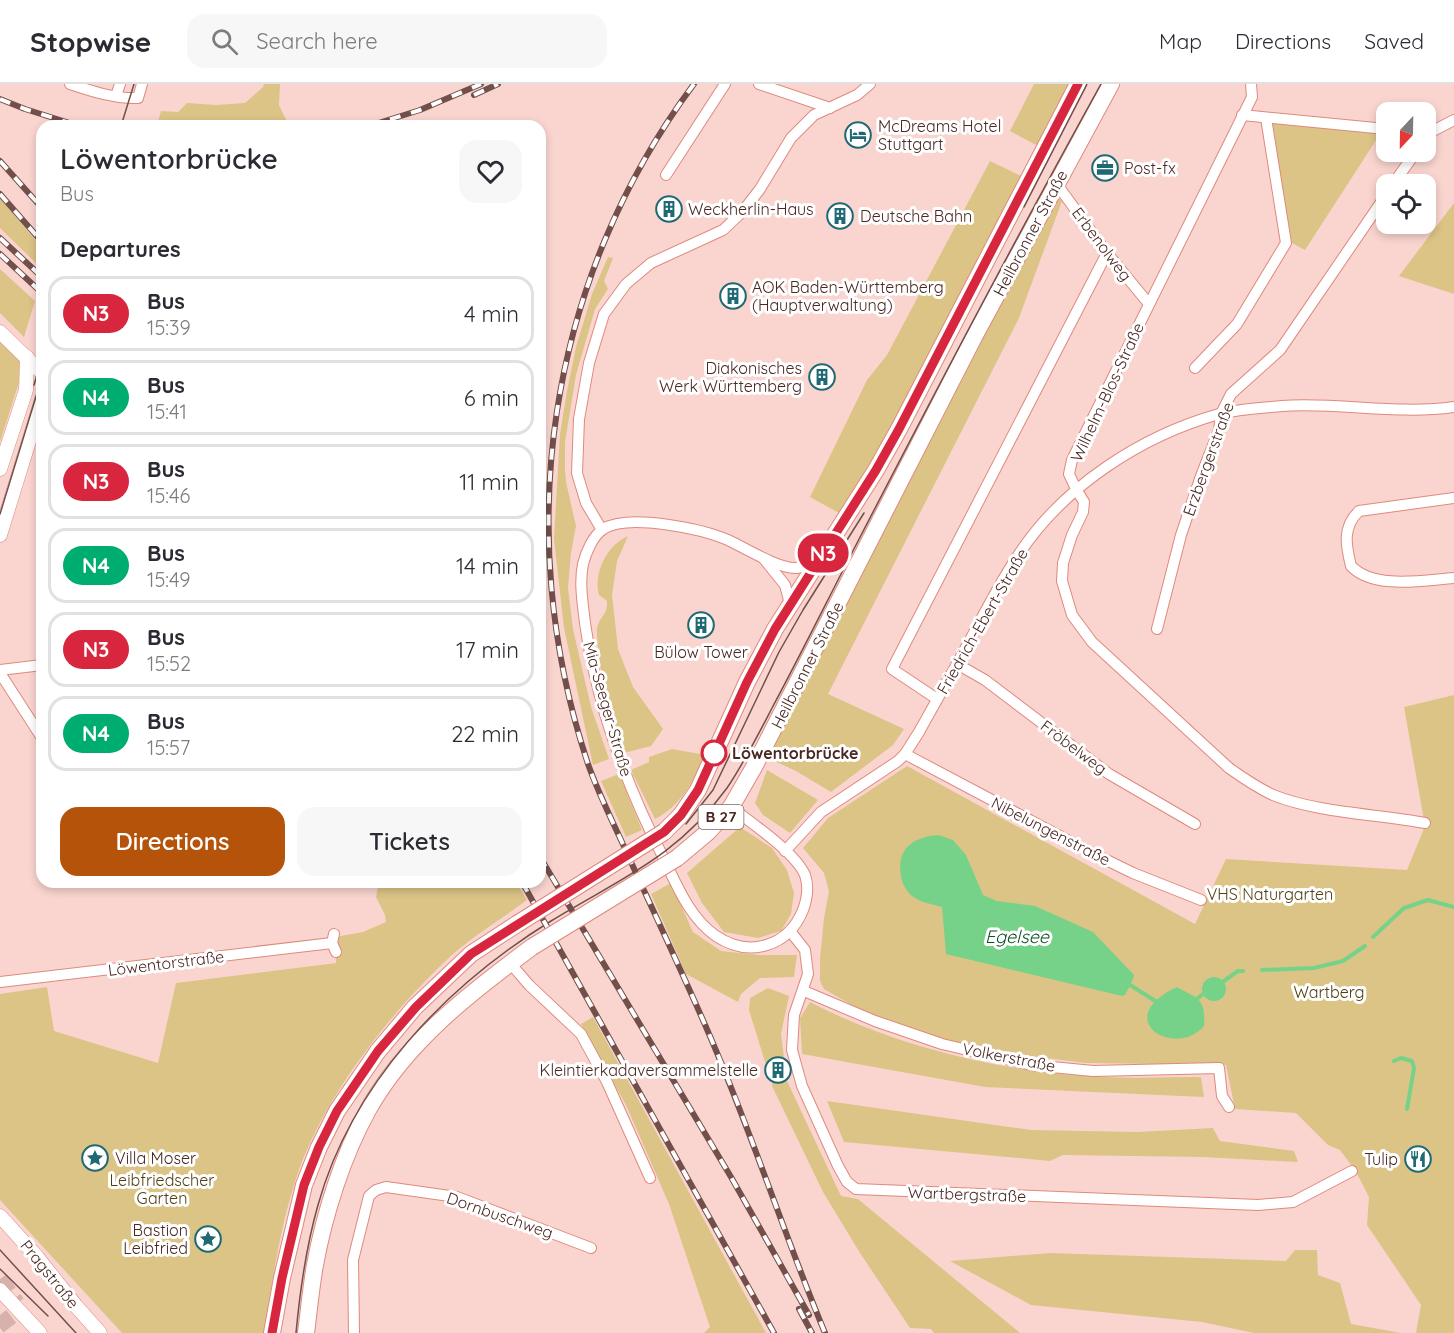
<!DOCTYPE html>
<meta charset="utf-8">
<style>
body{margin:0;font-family:Quicksand,sans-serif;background:#f7f7f7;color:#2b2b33;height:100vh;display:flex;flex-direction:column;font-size:22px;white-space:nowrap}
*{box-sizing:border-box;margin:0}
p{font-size:20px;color:#7c7c81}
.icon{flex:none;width:33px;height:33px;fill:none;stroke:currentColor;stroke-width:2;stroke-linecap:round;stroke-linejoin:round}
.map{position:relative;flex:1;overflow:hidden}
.panel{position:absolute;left:36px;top:36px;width:510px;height:768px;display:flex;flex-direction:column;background:#fff;border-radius:18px;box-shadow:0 3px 9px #0003}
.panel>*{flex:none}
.badge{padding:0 12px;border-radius:20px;font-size:21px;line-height:39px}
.needle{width:39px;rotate:202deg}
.fabs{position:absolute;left:1376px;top:18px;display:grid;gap:12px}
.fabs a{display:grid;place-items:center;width:60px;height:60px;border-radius:12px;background:#fff;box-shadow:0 3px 9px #0003;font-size:30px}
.map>.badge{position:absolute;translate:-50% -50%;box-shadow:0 0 0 3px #fff}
h2{padding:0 24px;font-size:22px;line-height:54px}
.round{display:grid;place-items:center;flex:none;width:63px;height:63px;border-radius:18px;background:#f7f7f7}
.summary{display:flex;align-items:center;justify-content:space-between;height:102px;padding:0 24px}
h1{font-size:28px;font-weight:600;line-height:45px}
.primary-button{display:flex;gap:12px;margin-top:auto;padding:12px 24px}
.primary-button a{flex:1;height:69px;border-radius:18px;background:#b45309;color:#fff;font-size:24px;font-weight:600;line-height:69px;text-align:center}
.primary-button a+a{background:#f7f7f7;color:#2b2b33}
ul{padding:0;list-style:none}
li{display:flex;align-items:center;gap:18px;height:75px;margin:0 12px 9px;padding:0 12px;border:3px solid #e1e1e2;border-radius:18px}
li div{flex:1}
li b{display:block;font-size:22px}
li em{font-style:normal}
li .badge{min-width:66px;font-weight:700;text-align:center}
header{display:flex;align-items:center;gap:36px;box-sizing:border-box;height:84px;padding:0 30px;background:#fff;border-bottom:2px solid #e1e1e2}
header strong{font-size:28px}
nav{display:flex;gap:33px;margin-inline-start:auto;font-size:21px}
.search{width:420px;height:54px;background:#f7f7f7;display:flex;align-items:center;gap:15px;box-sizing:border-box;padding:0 21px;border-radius:18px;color:#7c7c81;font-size:22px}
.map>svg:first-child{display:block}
.green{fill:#dcc486}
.water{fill:#77d289}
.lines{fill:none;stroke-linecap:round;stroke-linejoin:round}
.stream{stroke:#77d289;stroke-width:4}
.primary-tunnel{stroke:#d7b2ac;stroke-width:16;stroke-dasharray:16 8;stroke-linecap:butt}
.street-casing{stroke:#df897d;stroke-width:12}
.secondary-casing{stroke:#df897d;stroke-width:15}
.primary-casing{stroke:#df897d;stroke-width:18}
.street{stroke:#fff;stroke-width:10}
.secondary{stroke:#fff;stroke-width:14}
.primary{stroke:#fff;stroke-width:16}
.tram{stroke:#724f4a;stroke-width:1.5}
.rail-casing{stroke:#724f4a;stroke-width:6}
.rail{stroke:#fff;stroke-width:4;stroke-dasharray:11;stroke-linecap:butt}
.primary-bridge-casing{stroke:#df897d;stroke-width:18;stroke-linecap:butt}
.primary-bridge{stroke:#fff;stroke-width:16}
.line-casing{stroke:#fff;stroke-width:14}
.line{stroke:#d7263d;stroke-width:9}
.stop-dot{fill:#fff;stroke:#d7263d;stroke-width:3}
.labels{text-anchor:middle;stroke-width:6;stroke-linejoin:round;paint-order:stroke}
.shield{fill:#fff;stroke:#806864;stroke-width:1.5}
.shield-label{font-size:15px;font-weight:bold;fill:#4a2722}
.poi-label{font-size:16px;fill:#4a2722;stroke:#fff;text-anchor:start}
.street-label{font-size:16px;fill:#4a2722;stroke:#fff}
.stop-label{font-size:16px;font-weight:bold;fill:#4a2722;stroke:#fff;text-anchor:start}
.park-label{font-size:16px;fill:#503f11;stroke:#fff}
.water-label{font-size:18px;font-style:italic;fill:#0e5023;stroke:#fff}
</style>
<header>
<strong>Stopwise</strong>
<div class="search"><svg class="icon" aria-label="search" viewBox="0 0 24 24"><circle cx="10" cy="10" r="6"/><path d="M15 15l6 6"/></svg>Search here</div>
<nav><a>Map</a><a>Directions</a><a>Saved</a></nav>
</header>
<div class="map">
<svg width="1454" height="1249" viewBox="0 0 1454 1249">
<rect width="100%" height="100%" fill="#fad5cf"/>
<g class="green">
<path d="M264 0H280L279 21 289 42H157L161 27 178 28 187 19 216 21 245 19 263 3Z"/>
<path d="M1034 0H1070L1038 62 1010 47Z"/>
<path d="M1271 39 1380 50 1305 166 1292 159Z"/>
<path d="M990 77 1023 93 891 346 839 429 810 413 867 296 887 271Z"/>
<path d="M1056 111 1062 117 1019 234 828 610 904 645 893 661 831 708 796 687 768 674Z"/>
<path d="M0 114 42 164V185L0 144Z"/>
<path d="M1454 119V210L1399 192Z"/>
<path d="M608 173 613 174 604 197 608 205 595 225 576 291 565 358V386L566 398 576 442 571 469 568 504 573 545 591 623 609 675 593 681 564 544 554 455 560 350 567 307 576 263 592 210Z"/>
<path d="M0 185 35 217 24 253 0 229Z"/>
<path d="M0 248 27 273 0 358Z"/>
<path d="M628 452 617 477 612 511 618 565 633 603 663 645 651 662 624 669C612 631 598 591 597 550 596 533 608 534 607 517L599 511C593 489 607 461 628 452Z"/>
<path d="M1454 611V1249H1416L1421 1221 1367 1141 1369 1113 1355 1086 1340 1066 1328 1061 1296 1029 1235 1025 1226 981 1086 979 1029 972 957 959 902 942 857 924 824 905 820 897V874L824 834 829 807 824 789 803 764 828 734 907 682 1195 840 1226 775 1407 786 1425 742 1404 623Z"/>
<path d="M672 665 706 671C694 696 681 722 655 735L631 686 649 678V673Z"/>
<path d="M767 686 818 716 790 749 763 731 755 719Z"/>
<path d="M619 690 642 746 626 753 601 697Z"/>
<path d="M740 743 772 764 787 786 794 809 791 830 781 847 758 854 724 848 702 819 687 789Z"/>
<path d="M379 798H516L527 816C503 834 476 850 453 870 389 929 319 1018 294 1101 279 1149 272 1200 264 1249H122L0 1116V910L47 903 54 947 158 979 176 899 336 879 335 853 363 848 386 838 385 831 376 813Z"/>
<path d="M671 799 693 848 721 867 759 871H797L794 893 760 894 741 910 738 918 686 890 651 810Z"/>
<path d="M768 904 789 912 781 950 787 997 841 1112 858 1115 1020 1249H934L931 1245 910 1244 860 1169 823 1108 772 1002 773 995 786 988 781 975 766 981 749 926 750 914Z"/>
<path d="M810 918C892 961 994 986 1087 992 1125 995 1163 993 1201 993L1204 1013 985 1003 802 970 800 934Z"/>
<path d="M593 933 766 1249H704L710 1243 669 1120 626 1021 581 940Z"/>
<path d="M827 1017 1031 1046 1138 1048 1213 1044 1220 1057 1294 1067 1298 1078 1203 1073 1063 1071 1050 1077 844 1058Z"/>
<path d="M1295 1166H1317L1318 1191 1340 1199 1351 1240 1401 1249H1254L1202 1238 1031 1221 950 1177 1051 1169 1286 1177Z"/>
</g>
<g class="water">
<path d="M938 751 953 756 966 771 983 811 997 817 1035 822 1093 848 1134 891C1134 895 1127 907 1125 911L1122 912 946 870 942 823C932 820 921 819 912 812 906 807 902 799 901 792 896 764 914 753 938 751Z"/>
<circle cx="1214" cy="905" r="12"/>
<path d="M1177 903C1198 915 1206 914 1204 942 1175 976 1109 935 1177 903Z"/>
</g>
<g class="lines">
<g class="stream">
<path d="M1373 853 1404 824 1428 816 1454 823"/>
<path d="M1262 886 1314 884 1343 877 1365 862"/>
<path d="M1221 899 1238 887H1243"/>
<path d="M1130 901 1157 918"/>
<path d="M1194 917 1207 907"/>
<path d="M1394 977 1401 974 1412 977 1414 984 1407 1025"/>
</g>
<g class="primary-tunnel">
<path d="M0 1195 17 1219"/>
<path d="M0 1231 14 1249"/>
</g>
<g class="street-casing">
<g id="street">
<path d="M70 0C91 7 115 15 138 14L142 0"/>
<path d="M759 0 830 24"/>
<path d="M1251 0 1252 13 1072 376 1069 390 1076 405 1084 418 1083 428 1072 451 1063 479 1062 497 1072 531 1092 558 1229 684C1243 694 1258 704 1273 711 1318 729 1377 730 1425 739"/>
<path d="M116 12 120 0"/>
<path d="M1242 31 1386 45"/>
<path d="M1425 49H1429L1454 36"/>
<path d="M666 91 725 0"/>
<path d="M1056 99 1107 169 1149 220"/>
<path d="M1393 100 1416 68"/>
<path d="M1195 284 1237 240 1286 159 1266 34"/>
<path d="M1454 414 1359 427C1342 443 1346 462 1351 482 1374 506 1424 496 1454 494"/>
<path d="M602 446 586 419 577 389 579 335 589 279 604 230 626 200 651 179 723 146 743 127 760 105 791 54 814 31 857 11 870 0"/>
<path d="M764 475 785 501 790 520"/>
<path d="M1157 545 1181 451 1201 392 1219 346 1221 330 1231 310 1280 266 1386 111"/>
<path d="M957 580 985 596 1109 690 1195 740"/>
<path d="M0 586 42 581"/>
<path d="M0 589 42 654"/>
<path d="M937 615 892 585 1107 169"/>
<path d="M905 670 1088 767 1133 789 1201 816"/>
<path d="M731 723C751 739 795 768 805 791 809 802 807 815 803 826 788 863 749 874 716 852 691 835 678 804 665 777 627 703 597 623 585 539 583 521 579 499 583 480 586 468 593 452 603 445 629 429 702 445 728 456 745 464 779 485 796 484 803 484 811 479 818 477"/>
<path d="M785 767 821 728 898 677 905 670 919 648C939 612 959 577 978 541 991 517 1004 492 1019 470 1064 402 1141 352 1219 330 1239 325 1262 324 1282 322 1339 318 1397 331 1454 323"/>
<path d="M790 847 805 866 808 890 794 931 792 966 802 1002 838 1082 847 1098 856 1105 1258 1121 1293 1118 1352 1087"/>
<path d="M334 850 332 859 336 868"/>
<path d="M510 879 529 901 581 950 607 998 650 1094"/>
<path d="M0 898 332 859"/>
<path d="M804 907 875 937 942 960 1031 981 1093 987 1219 984 1222 1012 1229 1023"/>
<path d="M354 1249 353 1176 369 1112 376 1106 386 1103 457 1113 591 1164"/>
</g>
</g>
<g class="secondary-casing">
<g id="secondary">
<path d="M0 248 42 289"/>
<path d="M0 385 26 306 27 273"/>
<path d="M0 451 42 315"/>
<path d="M0 1132 37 1173 76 1222 100 1249"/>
<path d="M0 1206 40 1249"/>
</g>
</g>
<g class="primary-casing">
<g id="primary">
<path d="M664 748 681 731 698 706 747 598 775 545 876 386 899 345 1078 0"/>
<path d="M677 774 708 748 731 723 754 683 974 253 1111 0"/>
<path d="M272 1249 282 1194 304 1101 319 1063 337 1027 378 967 415 923 471 870 517 840"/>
<path d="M306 1249C309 1226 311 1203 315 1181 324 1131 343 1071 368 1026 406 958 471 908 532 863"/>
</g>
</g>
<use href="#street" class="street"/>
<use href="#secondary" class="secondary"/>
<use href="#primary" class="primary"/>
<g class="tram">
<path d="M121 42 134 0"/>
<path d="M1024 123 1087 0"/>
<path d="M34 301 42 274"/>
<path d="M0 430 42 293"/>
<path d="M686 740 713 706 779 568 803 526 864 429"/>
<path d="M0 1166 76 1249"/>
<path d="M0 1185 48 1232"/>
<path d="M296 1249C300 1206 306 1163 318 1121 352 999 446 902 551 837 621 794 676 774 727 704 744 679 758 651 772 624 801 570 828 515 856 461 936 306 1017 152 1101 0"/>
</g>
<g class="rail-casing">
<g id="rail">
<path d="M694 0C547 197 511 448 588 680 600 714 617 746 631 778 656 833 682 888 706 943 750 1043 783 1148 825 1249"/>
<path d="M474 11 498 0"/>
<path d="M0 15 25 25 79 42"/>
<path d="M369 42 420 26 481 0"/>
<path d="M0 77 42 124"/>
<path d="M0 110 42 158"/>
<path d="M0 154 42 193"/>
<path d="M0 170 42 209"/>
<path d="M540 773 731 1093 809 1231"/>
<path d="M522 798 774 1249"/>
<path d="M799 1225 812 1249"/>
</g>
</g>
<use href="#rail" class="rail"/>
<g class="primary-bridge-casing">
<g id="primary-bridge">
<path d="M517 840 664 748"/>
<path d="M532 863 677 774"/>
</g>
</g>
<use href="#primary-bridge" class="primary-bridge"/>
</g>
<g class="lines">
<g class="line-casing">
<path id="line" d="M272 1249 282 1194 304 1101 319 1063 337 1027 378 967 416 923 471 870 664 748 681 731 698 706 747 598 775 545 876 386 899 345 1078 0"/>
</g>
<use href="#line" class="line"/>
</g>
<defs>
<g id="hotel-ring" transform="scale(1.35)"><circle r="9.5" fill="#fff" stroke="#1f6974" stroke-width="1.5"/><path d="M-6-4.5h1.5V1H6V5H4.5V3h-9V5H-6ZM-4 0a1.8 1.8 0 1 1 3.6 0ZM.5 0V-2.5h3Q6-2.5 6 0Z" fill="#1f6974"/></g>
<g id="office-ring" transform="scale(1.35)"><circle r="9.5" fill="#fff" stroke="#1f6974" stroke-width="1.5"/><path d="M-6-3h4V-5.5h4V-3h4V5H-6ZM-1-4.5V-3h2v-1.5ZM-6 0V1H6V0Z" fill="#1f6974"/></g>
<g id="building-ring" transform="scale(1.35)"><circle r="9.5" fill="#fff" stroke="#1f6974" stroke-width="1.5"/><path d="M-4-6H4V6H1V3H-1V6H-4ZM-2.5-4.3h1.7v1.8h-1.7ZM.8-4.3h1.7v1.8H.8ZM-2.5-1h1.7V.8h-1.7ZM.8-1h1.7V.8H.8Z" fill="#1f6974"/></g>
<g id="sight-ring" transform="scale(1.35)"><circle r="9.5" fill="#fff" stroke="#1f6974" stroke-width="1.5"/><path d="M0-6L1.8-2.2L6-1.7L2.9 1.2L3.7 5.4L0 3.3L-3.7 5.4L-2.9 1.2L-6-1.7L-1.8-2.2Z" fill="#1f6974"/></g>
<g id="restaurant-ring" transform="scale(1.35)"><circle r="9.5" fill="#fff" stroke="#1f6974" stroke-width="1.5"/><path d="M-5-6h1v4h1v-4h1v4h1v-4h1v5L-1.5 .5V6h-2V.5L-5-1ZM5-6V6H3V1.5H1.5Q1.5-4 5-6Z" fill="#1f6974"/></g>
</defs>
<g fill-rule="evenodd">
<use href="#hotel-ring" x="858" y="51"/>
<use href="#office-ring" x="1105" y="84"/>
<use href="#building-ring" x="669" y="125"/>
<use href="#building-ring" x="840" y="132"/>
<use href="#building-ring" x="733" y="212"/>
<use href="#building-ring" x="822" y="293"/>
<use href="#building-ring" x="701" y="541"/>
<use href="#building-ring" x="778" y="986"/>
<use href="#sight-ring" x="95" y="1074"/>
<use href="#restaurant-ring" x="1418" y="1075"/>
<use href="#sight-ring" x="208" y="1155"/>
</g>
<circle class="stop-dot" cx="714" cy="669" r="12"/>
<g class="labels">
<rect class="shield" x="698.5" y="721" width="45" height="24" rx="4.5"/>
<g class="shield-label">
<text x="721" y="738">B 27</text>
</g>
<g class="poi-label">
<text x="878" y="48">McDreams Hotel<tspan x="878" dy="18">Stuttgart</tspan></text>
<text x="1124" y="90">Post-fx</text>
<text x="688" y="131">Weckherlin-Haus</text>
<text x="860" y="138">Deutsche Bahn</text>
<text x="752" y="209">AOK Baden-Württemberg<tspan x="752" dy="18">(Hauptverwaltung)</tspan></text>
<text x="802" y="290" text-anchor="end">Diakonisches<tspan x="802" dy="18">Werk Württemberg</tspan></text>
<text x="701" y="574" text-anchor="middle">Bülow Tower</text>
<text x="758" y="992" text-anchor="end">Kleintierkadaversammelstelle</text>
<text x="115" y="1080">Villa Moser</text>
<text x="1398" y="1081" text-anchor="end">Tulip</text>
<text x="188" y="1152" text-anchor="end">Bastion<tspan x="188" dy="18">Leibfried</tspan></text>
</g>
<g class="street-label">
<text transform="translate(1030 149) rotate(-62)" y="6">Heilbronner Straße</text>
<text transform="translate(1102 160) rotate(53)" y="6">Erbenolweg</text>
<text transform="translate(1107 308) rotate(-65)" y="6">Wilhelm-Blos-Straße</text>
<text transform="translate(1208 375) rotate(-70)" y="6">Erzbergerstraße</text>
<text transform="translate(982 537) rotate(-60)" y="6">Friedrich-Ebert-Straße</text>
<text transform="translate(807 581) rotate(-63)" y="6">Heilbronner Straße</text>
<text transform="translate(608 625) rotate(74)" y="6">Mia-Seeger-Straße</text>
<text transform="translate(1074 663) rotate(37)" y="6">Fröbelweg</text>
<text transform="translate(1051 747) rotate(27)" y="6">Nibelungenstraße</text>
<text transform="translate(166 879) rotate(-7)" y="6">Löwentorstraße</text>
<text transform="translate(1009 973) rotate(11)" y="6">Volkerstraße</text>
<text transform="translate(967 1110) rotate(2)" y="6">Wartbergstraße</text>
<text transform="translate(500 1131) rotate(19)" y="6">Dornbuschweg</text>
<text transform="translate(50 1190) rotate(51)" y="6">Pragstraße</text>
</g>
<g class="stop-label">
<text x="732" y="675">Löwentorbrücke</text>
</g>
<g class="park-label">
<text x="1270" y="816">VHS Naturgarten</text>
<text x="1329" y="914">Wartberg</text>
<text x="162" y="1102">Leibfriedscher<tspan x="162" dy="18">Garten</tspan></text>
</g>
<g class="water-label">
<text x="1017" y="859">Egelsee</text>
</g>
</g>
</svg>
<div class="fabs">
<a><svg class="needle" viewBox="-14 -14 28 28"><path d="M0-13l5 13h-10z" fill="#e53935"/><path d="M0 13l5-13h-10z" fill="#7c7c81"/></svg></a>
<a><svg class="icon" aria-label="locate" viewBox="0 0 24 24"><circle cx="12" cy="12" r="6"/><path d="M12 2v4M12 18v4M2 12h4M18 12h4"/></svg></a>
</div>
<b class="badge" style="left:823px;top:469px;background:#d7263d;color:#fff">N3</b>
<section class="panel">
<div class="summary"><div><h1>Löwentorbrücke</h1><p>Bus</p></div><a class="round"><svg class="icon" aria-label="heart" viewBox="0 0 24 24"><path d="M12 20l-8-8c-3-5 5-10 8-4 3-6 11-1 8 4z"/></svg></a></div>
<h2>Departures</h2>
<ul>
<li><span class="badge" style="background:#d7263d;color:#fff">N3</span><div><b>Bus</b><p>15:39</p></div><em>4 min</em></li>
<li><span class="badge" style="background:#00ad70;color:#fff">N4</span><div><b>Bus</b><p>15:41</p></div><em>6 min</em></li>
<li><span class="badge" style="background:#d7263d;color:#fff">N3</span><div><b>Bus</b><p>15:46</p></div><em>11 min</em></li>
<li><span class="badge" style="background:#00ad70;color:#fff">N4</span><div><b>Bus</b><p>15:49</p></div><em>14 min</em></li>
<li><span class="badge" style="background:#d7263d;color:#fff">N3</span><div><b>Bus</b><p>15:52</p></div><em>17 min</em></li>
<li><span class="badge" style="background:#00ad70;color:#fff">N4</span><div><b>Bus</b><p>15:57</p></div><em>22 min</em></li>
</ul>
<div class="primary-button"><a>Directions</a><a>Tickets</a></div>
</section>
</div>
